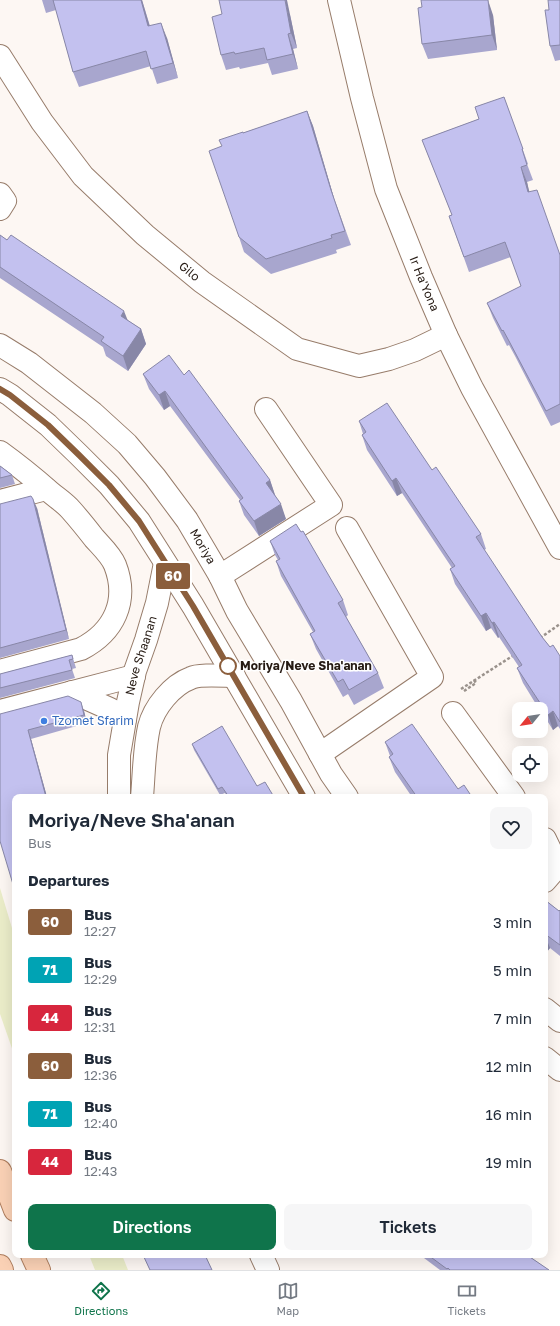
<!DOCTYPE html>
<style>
body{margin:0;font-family:"Golos Text",sans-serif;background:#f6f6f7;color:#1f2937;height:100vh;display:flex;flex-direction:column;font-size:15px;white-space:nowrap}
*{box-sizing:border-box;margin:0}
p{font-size:13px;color:#747a83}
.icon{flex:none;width:22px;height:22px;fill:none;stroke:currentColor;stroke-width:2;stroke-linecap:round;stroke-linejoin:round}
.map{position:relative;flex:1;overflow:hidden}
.side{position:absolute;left:12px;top:794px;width:536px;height:464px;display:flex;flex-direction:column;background:#fff;border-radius:8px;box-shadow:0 4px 16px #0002}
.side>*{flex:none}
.badge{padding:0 8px;border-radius:3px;font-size:14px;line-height:26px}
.needle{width:26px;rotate:240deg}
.buttons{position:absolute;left:512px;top:702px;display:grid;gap:8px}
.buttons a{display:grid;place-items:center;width:36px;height:36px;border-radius:8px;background:#fff;box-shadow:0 4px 16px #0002;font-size:20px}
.map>.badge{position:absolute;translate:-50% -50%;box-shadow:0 0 0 2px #fff}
h2{padding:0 16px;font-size:15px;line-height:36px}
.round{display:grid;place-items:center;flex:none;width:42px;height:42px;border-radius:8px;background:#f6f6f7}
.overview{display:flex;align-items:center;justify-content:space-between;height:68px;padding:0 16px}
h1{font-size:19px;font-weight:600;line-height:30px}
.primary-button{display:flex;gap:8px;margin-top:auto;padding:8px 16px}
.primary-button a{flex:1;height:46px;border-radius:8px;background:#0f744b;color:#fff;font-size:16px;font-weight:600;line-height:46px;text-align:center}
.primary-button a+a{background:#f6f6f7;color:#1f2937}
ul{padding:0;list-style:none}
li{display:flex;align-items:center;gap:12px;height:48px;padding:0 16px}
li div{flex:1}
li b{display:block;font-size:15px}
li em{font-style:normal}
li .badge{min-width:44px;font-weight:700;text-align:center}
.tab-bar{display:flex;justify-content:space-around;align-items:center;height:56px;border-top:1px solid #e0e1e3;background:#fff;font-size:11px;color:#747a83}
.tab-bar a{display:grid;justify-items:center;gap:2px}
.tab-bar .selected{color:#0f744b}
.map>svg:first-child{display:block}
.green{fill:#ebedc9}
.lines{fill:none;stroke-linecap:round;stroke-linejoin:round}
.minor-casing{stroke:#977c6a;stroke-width:24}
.major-casing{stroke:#ae7d5d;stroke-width:24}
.path{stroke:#9a928c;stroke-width:2.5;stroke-dasharray:3 2;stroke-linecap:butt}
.minor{stroke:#fff;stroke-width:22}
.major{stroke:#fad1b5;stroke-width:22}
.wall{fill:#a8a6ce}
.shaded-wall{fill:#8887a7}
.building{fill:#c3c1ef;stroke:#8887a7}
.line-casing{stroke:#fff;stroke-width:9}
.line{stroke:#8b5e3c;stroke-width:6}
.stop-dot{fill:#fff;stroke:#8b5e3c;stroke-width:2}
.shop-dot{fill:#3f7fe0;stroke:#fff;stroke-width:1.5}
.labels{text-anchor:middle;stroke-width:3;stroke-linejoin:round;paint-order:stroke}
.street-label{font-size:12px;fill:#261b14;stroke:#fff}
.stop-label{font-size:12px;font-weight:bold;fill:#261b14;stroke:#fff;text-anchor:start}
.shop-label{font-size:12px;fill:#366cbe;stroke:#fff;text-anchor:start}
</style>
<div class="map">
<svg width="560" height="1270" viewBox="0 0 560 1270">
<rect width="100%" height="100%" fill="#fdf7f3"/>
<g class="green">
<path d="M0 888 15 938V1057L0 1014Z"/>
<path d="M89 1255H122L128 1270H95Z"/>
</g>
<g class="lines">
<g class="minor-casing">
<g id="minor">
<path id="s1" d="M339 0 362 98 386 189 421 277 446 335 472 388 560 548"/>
<path id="s2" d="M0 56 42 122 83 176 145 235 202 282 297 349 359 366 389 359 415 350 446 335"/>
<path d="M0 194 5 201 0 209"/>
<path id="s3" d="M0 345 29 363 93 413 127 444 155 477 187 520 220 576 237 611 291 701 331 774 347 797"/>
<path d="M0 389 10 395 48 425 79 455 109 485 139 521 193 606 304 797"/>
<path d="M0 452C18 465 34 478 50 492 57 498 65 503 71 510 79 519 87 529 94 538 101 546 111 555 115 565 129 601 114 632 81 649L0 671"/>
<path d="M0 501 46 489"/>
<path d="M220 576 331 505 266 409"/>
<path d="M72 692 110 709 125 719"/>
<path d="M0 711 134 676"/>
<path d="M453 713 514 797"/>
<path d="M320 754 432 677 347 528"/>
<path id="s4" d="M119 797V755L128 702 135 671 146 640 157 603 165 563"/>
<path d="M142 797C144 774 144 750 149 727 154 707 172 685 191 678 199 674 224 676 234 676"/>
<path d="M545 839 558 866 560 867"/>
<path d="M545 881 558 866"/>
<path d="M545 1009 560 1021"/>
<path d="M545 1058 560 1070"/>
<path d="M261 1255 268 1270"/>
</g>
</g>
<g class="major-casing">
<g id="major">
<path d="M0 1171 15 1210"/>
<path d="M32 1255 39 1270"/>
<path d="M0 1266 2 1270"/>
</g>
</g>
<g class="path">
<path d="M540 638 560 624"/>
<path d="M461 689 514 655"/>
<path d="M464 691 476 683 474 680"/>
</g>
<use href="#minor" class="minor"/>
<use href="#major" class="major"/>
</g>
<g class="wall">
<path d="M42 0H142L150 26 167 38 178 78 157 84 151 66 79 87 73 72 56 10 46 13Z"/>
<path d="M560 0V60L555 61 550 46 549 10Z"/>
<path d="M422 7 493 15 497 50 428 59 422 44Z"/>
<path d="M222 14 290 15 297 48 293 49 298 69 272 75 268 63 240 69 239 67 226 70 221 55Z"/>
<path d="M504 97 528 164H527L533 180 527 182 529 192 560 255V422L551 426 515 356 509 345 507 346 493 318 487 303 521 286 511 257 469 272 449 216 452 215 422 140 479 119Z"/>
<path d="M307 111 313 126 336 205 351 245 336 250 337 253 271 274 244 252 239 237 222 146 243 133Z"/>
<path d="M0 235 141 329 146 344 128 371 106 356 103 347 0 278Z"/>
<path d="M143 374 184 375 270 480 275 495 286 519 259 536 244 515 239 501 240 500 170 406 164 410 149 389Z"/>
<path d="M359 421 432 470 481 534 486 549 484 550 542 637 550 647 560 656V729L558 726 553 730 541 711V709H539L523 683 517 668 519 667 499 637 498 638 491 628 486 631 455 584 450 569 452 568 402 493 397 496 367 450 362 435 363 434Z"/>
<path d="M0 466 12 475 15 484 0 488Z"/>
<path d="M0 504 37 508 69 639 0 658Z"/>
<path d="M270 541 343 600 348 615 346 617 378 673 384 688 354 705 348 694 343 697 316 649 310 634 313 632 281 576 276 561 278 560 275 555Z"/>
<path d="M72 655 76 668 72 669 75 678 0 698V674Z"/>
<path d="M84 711 87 723 31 739 47 797H15L0 714Z"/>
<path d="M385 742 458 789 472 797H412L395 772 389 757 390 756Z"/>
<path d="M192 744 257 786 274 797H227L225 793 220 795 194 750Z"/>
<path d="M545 900 559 911 560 910V956L550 948 546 953 545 952Z"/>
<path d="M143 1255H205L212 1270H150Z"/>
<path d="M420 1255H527L549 1270H440Z"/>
</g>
<g class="shaded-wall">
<path d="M141 0H142L154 41 148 26Z"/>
<path d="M285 0H287L297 48 291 33Z"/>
<path d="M488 0 493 15 497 50 492 35Z"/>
<path d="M161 23 167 38 178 78 173 63Z"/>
<path d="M288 34 293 49 298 69 293 54Z"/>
<path d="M307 111 313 126 336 205 351 245 331 190Z"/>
<path d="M521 167 527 182 533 207 528 192Z"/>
<path d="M124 311 130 326 121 316Z"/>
<path d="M141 329 146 344 128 371 123 356Z"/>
<path d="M165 391 170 406 164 410 159 395Z"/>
<path d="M396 478 402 493 397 496 392 481Z"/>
<path d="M270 480 275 495 271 498 266 483Z"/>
<path d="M33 499 37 508 69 639 66 630Z"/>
<path d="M281 504 286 519 259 536 254 521Z"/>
<path d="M486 613 491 628 486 631 481 616Z"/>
<path d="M494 622 499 637 498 638 492 623Z"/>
<path d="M81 702 84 711 87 723 84 715Z"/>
<path d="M553 711 558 726 553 730 548 715Z"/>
<path d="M28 730 31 739 47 797H46Z"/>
<path d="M545 935 550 948 546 953 545 950Z"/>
</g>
<g class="building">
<path d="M53 0H141L148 26 161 23 173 63 151 69 146 51 73 72Z"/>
<path d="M219 0H285L291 33 288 34 293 54 267 60 264 48 235 54 234 52 221 55 212 17 222 14Z"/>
<path d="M421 0H488L492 35 422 44 418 8 422 7Z"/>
<path d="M548 0H560V45L550 46 545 10H549Z"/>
<path d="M504 97 523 149H522L527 165 521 167 528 192 537 190 560 255V404L546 411 509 341 503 330 502 331 487 303 521 286 505 242 464 257 449 216 452 215 422 140 479 119 475 107Z"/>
<path d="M307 111 331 190 345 231 331 235 332 238 266 259 239 237 209 151 222 146 219 140 243 132V133Z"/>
<path d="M0 235 7 240 11 235 124 311 121 316 141 329 123 356 101 341 104 337 0 267Z"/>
<path d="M169 355 184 375 189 370 270 480 266 483 281 504 254 521 239 501 243 498 165 391 159 395 143 374Z"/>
<path d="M387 403 432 470 436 467 481 534 476 537 542 637 550 647 553 645 560 656V722L553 711 548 715 517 668 522 665 494 622 492 623 486 613 481 616 450 569 455 566 448 556 396 478 392 481 362 435 366 432 359 421Z"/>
<path d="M0 466 12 475 0 478Z"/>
<path d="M31 496 33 499 66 630 0 648V504Z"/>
<path d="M296 524 301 532 303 531 343 600 338 603 378 673 349 690 343 679 338 682 310 634 315 631 276 561 280 559 270 541Z"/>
<path d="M72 655 73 659 69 660 72 670 0 688V674Z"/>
<path d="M68 696 81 702 84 715 28 730 46 797H15V891L0 841V714Z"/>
<path d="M412 724 458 789 464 785 472 797H417L389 757 393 754 385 742Z"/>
<path d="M222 726 257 786 265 782 274 797H229L222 787 218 789 192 744Z"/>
<path d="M545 900 559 911 560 910V945L545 934Z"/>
<path d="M143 1255H205L212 1270H150Z"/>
<path d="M428 1255H527L549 1270H450L448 1268 447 1269Z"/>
</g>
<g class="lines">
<g class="line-casing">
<path id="line" d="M0 389 10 395 48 425 79 455 109 485 139 521 193 606 304 797"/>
</g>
<use href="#line" class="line"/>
</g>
<circle class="stop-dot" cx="228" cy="666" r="8"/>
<circle class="shop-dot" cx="44" cy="721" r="4"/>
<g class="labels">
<g class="street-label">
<text dy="4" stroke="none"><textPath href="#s2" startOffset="289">Gilo</textPath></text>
<text dy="4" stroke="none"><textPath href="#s1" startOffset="297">Ir Ha'Yona</textPath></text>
<text dy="4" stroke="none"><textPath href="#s3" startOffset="289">Moriya</textPath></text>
<text dy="4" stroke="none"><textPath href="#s4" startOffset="144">Neve Shaanan</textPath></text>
</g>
<g class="stop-label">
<text x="240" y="670">Moriya/Neve Sha'anan</text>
</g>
<g class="shop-label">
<text x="52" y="725">Tzomet Sfarim</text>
</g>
</g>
</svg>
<div class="buttons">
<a><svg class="needle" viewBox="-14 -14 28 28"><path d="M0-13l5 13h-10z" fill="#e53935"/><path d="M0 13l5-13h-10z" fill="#747a83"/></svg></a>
<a><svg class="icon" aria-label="locate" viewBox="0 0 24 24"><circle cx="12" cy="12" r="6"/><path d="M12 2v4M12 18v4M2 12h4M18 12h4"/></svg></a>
</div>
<b class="badge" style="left:173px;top:576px;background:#8b5e3c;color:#fff">60</b>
<section class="side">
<div class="overview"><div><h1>Moriya/Neve Sha'anan</h1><p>Bus</p></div><a class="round"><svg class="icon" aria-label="heart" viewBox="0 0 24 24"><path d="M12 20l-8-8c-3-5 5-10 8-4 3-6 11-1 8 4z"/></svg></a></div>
<h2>Departures</h2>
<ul>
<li><span class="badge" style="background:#8b5e3c;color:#fff">60</span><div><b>Bus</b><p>12:27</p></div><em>3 min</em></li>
<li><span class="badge" style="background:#00a3b4;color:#fff">71</span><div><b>Bus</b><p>12:29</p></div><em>5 min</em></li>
<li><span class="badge" style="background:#d7263d;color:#fff">44</span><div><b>Bus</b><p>12:31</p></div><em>7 min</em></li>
<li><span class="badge" style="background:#8b5e3c;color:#fff">60</span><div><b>Bus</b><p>12:36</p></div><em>12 min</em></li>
<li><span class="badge" style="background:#00a3b4;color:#fff">71</span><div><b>Bus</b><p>12:40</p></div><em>16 min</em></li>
<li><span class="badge" style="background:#d7263d;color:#fff">44</span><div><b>Bus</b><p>12:43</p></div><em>19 min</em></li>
</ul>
<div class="primary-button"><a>Directions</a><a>Tickets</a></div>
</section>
</div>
<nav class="tab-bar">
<a class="selected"><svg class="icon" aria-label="directions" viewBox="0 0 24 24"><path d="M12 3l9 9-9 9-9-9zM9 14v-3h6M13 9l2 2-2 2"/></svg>Directions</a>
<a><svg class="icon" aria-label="map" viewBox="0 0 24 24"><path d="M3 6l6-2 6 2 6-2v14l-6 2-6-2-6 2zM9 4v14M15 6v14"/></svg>Map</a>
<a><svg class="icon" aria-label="tickets" viewBox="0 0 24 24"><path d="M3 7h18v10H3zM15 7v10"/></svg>Tickets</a>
</nav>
